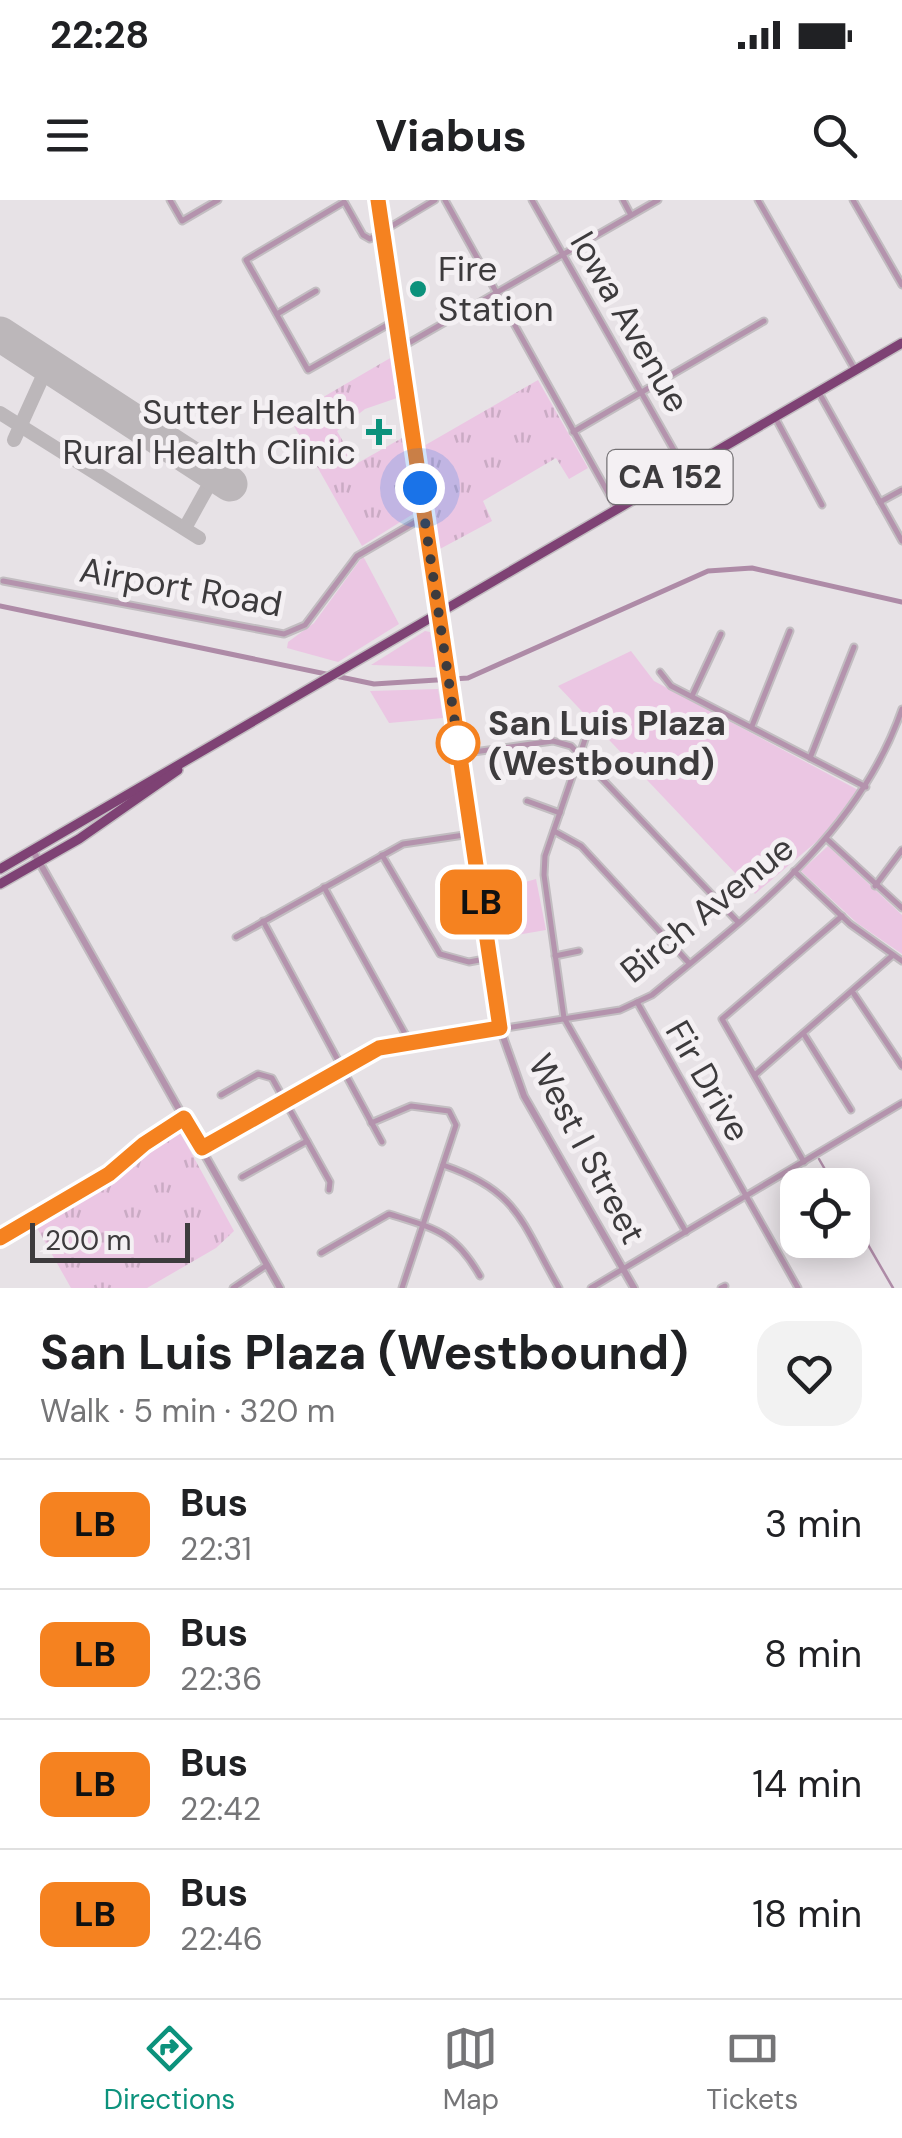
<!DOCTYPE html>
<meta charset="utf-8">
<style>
body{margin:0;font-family:"DM Sans",sans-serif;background:#f2f2f2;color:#202124;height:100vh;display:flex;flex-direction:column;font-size:38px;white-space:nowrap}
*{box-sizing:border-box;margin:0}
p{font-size:32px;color:#757577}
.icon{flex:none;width:55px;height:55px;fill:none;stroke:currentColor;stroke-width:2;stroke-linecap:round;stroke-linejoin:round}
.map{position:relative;height:1088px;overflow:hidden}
.side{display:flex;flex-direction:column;background:#fff;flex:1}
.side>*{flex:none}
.badge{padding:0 20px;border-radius:15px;font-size:35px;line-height:65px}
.fabs{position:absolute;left:780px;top:968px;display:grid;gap:20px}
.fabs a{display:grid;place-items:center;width:90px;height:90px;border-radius:20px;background:#fff;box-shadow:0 5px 25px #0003;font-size:50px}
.scale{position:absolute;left:30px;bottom:25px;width:160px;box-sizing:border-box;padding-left:10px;border:5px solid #3d3b3d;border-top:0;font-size:28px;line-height:35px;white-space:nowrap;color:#3d3b3d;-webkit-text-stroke:8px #f4f0f3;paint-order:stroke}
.you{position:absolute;width:50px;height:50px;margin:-25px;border:8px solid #fff;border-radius:50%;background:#1a73e8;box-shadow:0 0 0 15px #1a73e833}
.map>.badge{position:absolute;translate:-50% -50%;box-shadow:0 0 0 5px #fff}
.round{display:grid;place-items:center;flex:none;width:105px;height:105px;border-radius:30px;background:#f2f2f2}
.overview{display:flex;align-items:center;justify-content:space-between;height:170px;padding:0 40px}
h1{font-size:48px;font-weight:700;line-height:75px}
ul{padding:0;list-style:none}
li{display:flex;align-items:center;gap:30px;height:130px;padding:0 40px;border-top:2px solid #e0e0e0}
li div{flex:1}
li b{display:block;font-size:38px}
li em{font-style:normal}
li .badge{min-width:110px;font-weight:700;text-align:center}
.status{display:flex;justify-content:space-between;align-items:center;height:70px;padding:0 50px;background:#fff;direction:ltr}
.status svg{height:28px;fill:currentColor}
header{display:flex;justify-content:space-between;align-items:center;height:130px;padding:0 40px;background:#fff;font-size:45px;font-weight:700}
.menu{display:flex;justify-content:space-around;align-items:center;height:140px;border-top:2px solid #e0e0e0;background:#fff;font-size:28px;color:#757577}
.menu a{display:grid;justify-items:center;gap:5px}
.menu .active{color:#0c927c}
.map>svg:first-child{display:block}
.grass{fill:url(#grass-tufts)}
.green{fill:#ebc6e3}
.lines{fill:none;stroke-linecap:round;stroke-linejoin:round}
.stream{stroke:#ae8ba7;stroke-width:2.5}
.canal{stroke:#ae8ba7;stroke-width:5}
.taxiway{stroke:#bcb7ba;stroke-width:14}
.runway{stroke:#bcb7ba;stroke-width:35}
.minor-casing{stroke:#c2bdc1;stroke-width:9}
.tertiary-casing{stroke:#c2bdc1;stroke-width:10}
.trunk-casing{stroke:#c2bdc1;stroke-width:12}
.minor{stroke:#b493ad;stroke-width:5}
.tertiary{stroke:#b493ad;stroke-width:6}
.trunk{stroke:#7e4274;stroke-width:9}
.line-casing{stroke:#fff;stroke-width:22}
.line{stroke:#f58220;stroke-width:15}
.walk{stroke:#3d3b3d;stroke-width:10;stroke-dasharray:0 18}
.poi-dot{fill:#0c927c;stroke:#f4f0f3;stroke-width:4}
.stop-dot{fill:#fff;stroke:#f58220;stroke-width:5}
.labels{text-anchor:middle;stroke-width:10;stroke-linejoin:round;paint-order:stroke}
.shield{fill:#f4f0f3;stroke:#747174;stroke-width:2.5}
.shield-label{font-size:32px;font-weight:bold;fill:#3d3b3d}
.poi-label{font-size:35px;fill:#3d3b3d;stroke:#f4f0f3;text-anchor:start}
.street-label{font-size:35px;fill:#3d3b3d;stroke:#f4f0f3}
.stop-label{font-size:35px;font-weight:bold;fill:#3d3b3d;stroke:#f4f0f3;text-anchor:start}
</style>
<div class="status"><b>22:28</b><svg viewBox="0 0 49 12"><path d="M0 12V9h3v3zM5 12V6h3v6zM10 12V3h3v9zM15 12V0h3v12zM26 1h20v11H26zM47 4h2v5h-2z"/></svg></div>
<header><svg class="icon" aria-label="menu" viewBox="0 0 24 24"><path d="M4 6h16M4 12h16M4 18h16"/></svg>Viabus<svg class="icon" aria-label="search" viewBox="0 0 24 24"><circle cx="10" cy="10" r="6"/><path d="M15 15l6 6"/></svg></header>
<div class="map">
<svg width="902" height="1088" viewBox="0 0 902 1088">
<defs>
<pattern id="grass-tufts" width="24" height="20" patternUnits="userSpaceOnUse" patternTransform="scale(2.5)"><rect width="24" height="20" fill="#ebc6e3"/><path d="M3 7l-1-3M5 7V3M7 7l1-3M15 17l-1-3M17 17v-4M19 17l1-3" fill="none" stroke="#caabc4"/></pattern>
</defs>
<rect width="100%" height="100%" fill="#e7e2e6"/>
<g class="grass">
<path d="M392 157 397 198 365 209 337 231 356 264 402 238 413 314 362 346 289 217Z"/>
<path d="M538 180 588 268 569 279 556 258 483 301 492 321 438 350 422 247Z"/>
<path d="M176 933 181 934 234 1031 216 1048 147 1088H71L36 1026 112 982Z"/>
</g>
<g class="green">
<path d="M363 356 399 424 338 462 287 448 288 442 314 423Z"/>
<path d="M425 431 430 432 436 467 371 465Z"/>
<path d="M631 451 654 481 860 591 822 637 755 694 558 486Z"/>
<path d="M438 489 443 518 389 523 370 491Z"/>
<path d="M828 646 902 715V754L857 723 801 671Z"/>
<path d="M536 679 546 730 494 739 490 704 511 701 518 684Z"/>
<circle cx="64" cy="1034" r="16"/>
</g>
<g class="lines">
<g class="stream">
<path d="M819 959 834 985"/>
<path d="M852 1017 893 1088"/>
</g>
<path class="canal" d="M0 406 374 484 468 478 708 371 752 368 902 402"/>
<g class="taxiway">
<path d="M0 213 199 338"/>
<path d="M14 240 48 165"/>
<path d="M185 328 215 274"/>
</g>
<path class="runway" d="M0 134 230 284"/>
<g class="minor-casing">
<g id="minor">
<path d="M170 0 182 21 218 0"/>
<path d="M445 0 616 307"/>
<path d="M532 0 684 268"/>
<path d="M623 0 631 15"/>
<path d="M758 0 855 170"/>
<path d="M853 0 902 85"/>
<path d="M344 2 246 60 308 170 396 120"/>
<path d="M345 3 363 35 370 39 435 0"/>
<path d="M277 114 316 91"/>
<path d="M400 148 658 0"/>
<path d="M818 191 902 341"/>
<path d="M776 219 822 305"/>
<path d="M573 232 764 121"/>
<path d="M880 302 902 290"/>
<path d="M3 381 284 434 305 425 357 356 424 317"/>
<path d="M660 472 671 486 866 587"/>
<path d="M692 496 721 434"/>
<path d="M592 519 545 656 544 675 564 818 686 1032"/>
<path d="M752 526 790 431"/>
<path d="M459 554 553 541 571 546 737 721"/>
<path d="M810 558 854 447"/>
<path d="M527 601 560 613"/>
<path d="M554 631 581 646 689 763"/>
<path d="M828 640 902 708"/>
<path d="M382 655 440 754 469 762 490 758"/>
<path d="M794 671 850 724 902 761"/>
<path d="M875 686 902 650"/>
<path d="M324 687 409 841"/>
<path d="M263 721 382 942"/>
<path d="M236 737 403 644 471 634"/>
<path d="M555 756 579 751"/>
<path d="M854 794 902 866"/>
<path d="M637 802 798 1088"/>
<path d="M805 836 851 910"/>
<path d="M756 874 893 755"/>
<path d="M221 895 258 874 272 878 330 982 329 990"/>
<path d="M371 923 411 906 449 911 456 925 402 1088"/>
<path d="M202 948 244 927"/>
<path d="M205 953 313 883 379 848 620 810 652 795C751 713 859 634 902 509"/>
<path d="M804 962 722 819 842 716"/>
<path d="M443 965C519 991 521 1022 559 1088"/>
<path d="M242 977 307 941"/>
<path d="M0 1038 109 975 143 944 184 917"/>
<path d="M321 1053 389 1014C436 1029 455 1032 480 1076"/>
<path d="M233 1088 267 1065"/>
<path d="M591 1088 902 903"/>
<path d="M721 1088 725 1086"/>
</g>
</g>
<g class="tertiary-casing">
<g id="tertiary">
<path d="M378 0 500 828 524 896 634 1088"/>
<path d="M33 651 280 1088"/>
</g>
</g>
<g class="trunk-casing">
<g id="trunk">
<path d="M0 669 902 143"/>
<path d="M0 684 79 639 178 570"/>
</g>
</g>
<use href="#minor" class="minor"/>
<use href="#tertiary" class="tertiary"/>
<use href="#trunk" class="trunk"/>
</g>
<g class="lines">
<g class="line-casing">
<path id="line" d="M0 1038 109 974 144 944 184 918 202 948 379 848 500 828 378 0"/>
</g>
<use href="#line" class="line"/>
<path class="walk" d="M420 288 458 543"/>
</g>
<g class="poi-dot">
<circle cx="418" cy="89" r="10"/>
<path d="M374 217h10v10h10v10h-10v10h-10v-10h-10v-10h10z"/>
</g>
<circle class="stop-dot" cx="458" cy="543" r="20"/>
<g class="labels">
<rect class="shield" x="607.5" y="250" width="125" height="54" rx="8"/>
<g class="shield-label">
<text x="670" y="288">CA 152</text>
</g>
<g class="poi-label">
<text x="438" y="81">Fire<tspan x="438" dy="40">Station</tspan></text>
<text x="356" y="224" text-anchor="end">Sutter Health<tspan x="356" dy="40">Rural Health Clinic</tspan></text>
</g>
<g class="street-label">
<text transform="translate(630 122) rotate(60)" y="12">Iowa Avenue</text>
<text transform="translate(181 387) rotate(10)" y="12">Airport Road</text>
<text transform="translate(707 709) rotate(-39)" y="12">Birch Avenue</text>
<text transform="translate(708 881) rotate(60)" y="12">Fir Drive</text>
<text transform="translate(587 949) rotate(62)" y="12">West I Street</text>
</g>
<g class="stop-label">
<text x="488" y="535">San Luis Plaza<tspan x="488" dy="40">(Westbound)</tspan></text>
</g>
</g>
</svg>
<div class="fabs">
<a><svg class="icon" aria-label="locate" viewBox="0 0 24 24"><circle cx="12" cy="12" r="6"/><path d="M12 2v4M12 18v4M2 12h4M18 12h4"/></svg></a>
</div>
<div class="scale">200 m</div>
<div class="you" style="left:420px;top:288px"></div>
<b class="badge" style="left:481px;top:702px;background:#f58220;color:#111">LB</b>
</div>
<section class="side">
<div class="overview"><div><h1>San Luis Plaza (Westbound)</h1><p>Walk · 5 min · 320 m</p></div><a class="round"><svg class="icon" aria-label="heart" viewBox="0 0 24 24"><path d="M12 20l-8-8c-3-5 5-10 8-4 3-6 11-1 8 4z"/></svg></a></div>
<ul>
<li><span class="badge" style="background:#f58220;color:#111">LB</span><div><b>Bus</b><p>22:31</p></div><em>3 min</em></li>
<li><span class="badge" style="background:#f58220;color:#111">LB</span><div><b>Bus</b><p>22:36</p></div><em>8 min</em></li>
<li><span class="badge" style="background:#f58220;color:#111">LB</span><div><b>Bus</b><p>22:42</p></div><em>14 min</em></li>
<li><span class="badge" style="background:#f58220;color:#111">LB</span><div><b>Bus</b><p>22:46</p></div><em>18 min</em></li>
</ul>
</section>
<nav class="menu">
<a class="active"><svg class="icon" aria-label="directions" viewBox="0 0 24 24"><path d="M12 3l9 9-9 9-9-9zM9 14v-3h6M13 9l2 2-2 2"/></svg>Directions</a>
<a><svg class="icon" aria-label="map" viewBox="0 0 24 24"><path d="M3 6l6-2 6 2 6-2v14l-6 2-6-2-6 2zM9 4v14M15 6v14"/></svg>Map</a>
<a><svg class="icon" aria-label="tickets" viewBox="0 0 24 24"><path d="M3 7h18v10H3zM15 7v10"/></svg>Tickets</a>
</nav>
